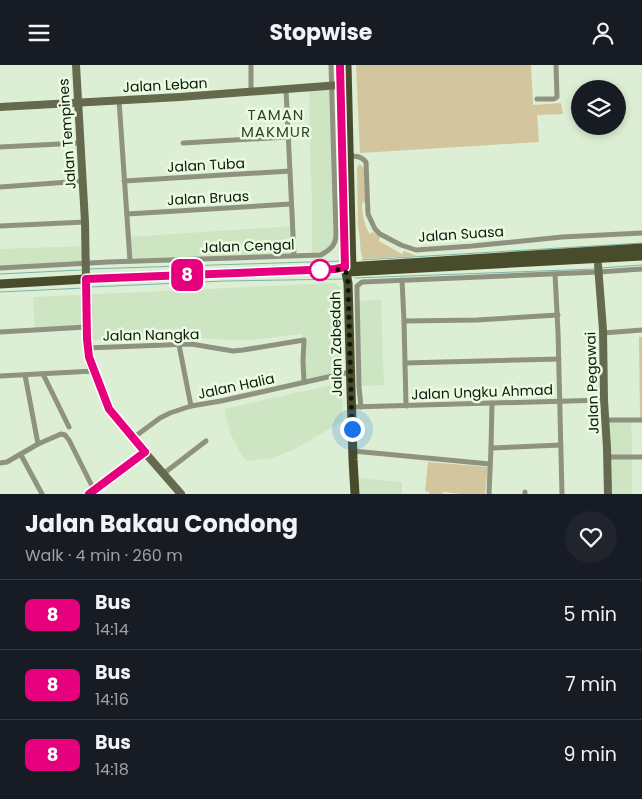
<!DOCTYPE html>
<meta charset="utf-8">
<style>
body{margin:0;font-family:Poppins,sans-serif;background:#20242c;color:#f1f3f6;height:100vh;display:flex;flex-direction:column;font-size:19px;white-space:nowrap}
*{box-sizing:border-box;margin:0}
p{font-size:16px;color:#9ea1a6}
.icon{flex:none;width:28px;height:28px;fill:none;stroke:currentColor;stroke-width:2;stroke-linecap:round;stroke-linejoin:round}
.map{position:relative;height:429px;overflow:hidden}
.details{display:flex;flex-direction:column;background:#171b24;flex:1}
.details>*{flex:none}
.badge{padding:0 10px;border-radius:8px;font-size:18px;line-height:32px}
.fabs{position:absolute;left:571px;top:15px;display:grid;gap:10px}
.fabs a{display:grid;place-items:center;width:55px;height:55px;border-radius:50%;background:#171b24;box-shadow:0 2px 8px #0003;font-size:25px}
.you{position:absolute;width:25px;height:25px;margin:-12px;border:4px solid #fff;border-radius:50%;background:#1a73e8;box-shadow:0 0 0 8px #1a73e833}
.map>.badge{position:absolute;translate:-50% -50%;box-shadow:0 0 0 2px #fff}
.round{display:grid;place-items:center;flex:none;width:52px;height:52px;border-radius:26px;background:#20242c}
.overview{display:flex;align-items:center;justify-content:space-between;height:85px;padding:0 25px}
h1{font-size:24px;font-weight:700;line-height:38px}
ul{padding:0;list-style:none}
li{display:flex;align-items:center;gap:15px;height:70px;padding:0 25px;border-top:1px solid #363941}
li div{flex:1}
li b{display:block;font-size:19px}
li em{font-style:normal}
li .badge{min-width:55px;font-weight:700;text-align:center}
header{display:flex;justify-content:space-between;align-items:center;height:65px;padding:0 25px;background:#171b24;font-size:22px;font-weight:700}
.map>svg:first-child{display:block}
.built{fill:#cde5c3}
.green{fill:#d3c69e}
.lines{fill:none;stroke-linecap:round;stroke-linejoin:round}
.stream{stroke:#7bb4a9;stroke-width:1}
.street{stroke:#8f927f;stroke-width:5}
.secondary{stroke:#65694d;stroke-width:8}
.primary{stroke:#484c2a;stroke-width:9}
.line-casing{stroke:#fff;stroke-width:11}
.line{stroke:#e6007e;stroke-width:8}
.walk{stroke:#10170d;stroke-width:5;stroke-dasharray:0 9}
.stop-dot{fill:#fff;stroke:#e6007e;stroke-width:2.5}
.labels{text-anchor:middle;stroke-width:5;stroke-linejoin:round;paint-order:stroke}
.street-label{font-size:14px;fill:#10170d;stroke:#e9fce1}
.neighbourhood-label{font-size:15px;letter-spacing:1px;fill:#32412c;stroke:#e9fce1}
</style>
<header><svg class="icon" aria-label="menu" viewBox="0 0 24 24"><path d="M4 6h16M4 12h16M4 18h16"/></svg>Stopwise<svg class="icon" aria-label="person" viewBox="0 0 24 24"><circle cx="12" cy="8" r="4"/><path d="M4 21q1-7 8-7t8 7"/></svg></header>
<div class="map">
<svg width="642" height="429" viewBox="0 0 642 429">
<rect width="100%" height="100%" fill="#dcefd4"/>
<g class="built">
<path d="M333 18 338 177 335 181 312 192V138L310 84 309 20Z"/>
<path d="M294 161 295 192 128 198 127 172Z"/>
<path d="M89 181V200L0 205V184Z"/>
<path d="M334 218 342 224 343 273 342 307 302 316 301 297 302 269 249 275H228L202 273 84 275 83 265 35 267 33 232Z"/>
<path d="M381 235 384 320 357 321 356 236Z"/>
<path d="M337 319 341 321 342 324 343 356 295 384 272 393 249 396 246 395 242 391 231 370 224 344Z"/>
<path d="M603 353H631L632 379V429H605Z"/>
<path d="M357 413 402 417V429H358Z"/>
</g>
<g class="green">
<path d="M356 0H531L533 40 561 38 563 49 537 50 539 77 360 88Z"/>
<path d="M359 99 364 103 366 137 362 138C362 149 364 160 370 169L373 167 380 171 379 176 402 189 404 186 417 191 363 194C359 184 361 173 358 162L357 103Z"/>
<path d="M639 272H642V353H640Z"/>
<path d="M428 397 488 402 485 429H461L443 427V429H429V427L425 426Z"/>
</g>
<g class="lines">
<g class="stream">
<path d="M362 195 642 178"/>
<path d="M600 203 642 200"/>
<path d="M88 204 341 196"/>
<path d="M0 209 81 205"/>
<path d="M355 213 594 204"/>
<path d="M91 222 225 216 344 214"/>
<path d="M0 227 84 223"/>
</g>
<g class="street">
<path d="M251 0V26"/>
<path d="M286 24 294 190"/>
<path d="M537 34H554L557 32 556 0"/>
<path d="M119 35 130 196"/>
<path d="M183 78 288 72"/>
<path d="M0 82 80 78"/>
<path d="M349 91C356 91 361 91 366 97L368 149 375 164 380 169 401 180 416 185 472 181 562 172 642 168"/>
<path d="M124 116 290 106"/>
<path d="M0 122 83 116"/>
<path d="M127 149 291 139"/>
<path d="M0 161 85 157"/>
<path d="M0 203 108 197 321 190C331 184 336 180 336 169L331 0"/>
<path d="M555 209 558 267 562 429"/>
<path d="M402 215 404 256 406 341"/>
<path d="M404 256 477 255 558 250"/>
<path d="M0 267 86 262"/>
<path d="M603 268 642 265"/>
<path d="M179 280 191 341"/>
<path d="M87 283 191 279 233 286 243 285 304 275 303 296 304 317"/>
<path d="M405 298 559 294"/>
<path d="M43 309 69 362"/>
<path d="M25 310 38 379"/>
<path d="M0 311 94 306"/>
<path d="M352 342 604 335"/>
<path d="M361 342 359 322 357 227V221L362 217 599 207 642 204"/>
<path d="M606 355H642"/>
<path d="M133 373 160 353 170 348 191 341 221 336 350 307"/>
<path d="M491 383 561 380"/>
<path d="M353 386 490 399"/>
<path d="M21 390 42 429"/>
<path d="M607 392H642"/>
<path d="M0 398 7 397 38 379 61 369 65 370 69 375 94 425"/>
<path d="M163 409 206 376"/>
<path d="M489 429 491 383 492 338"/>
<path d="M525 429V427"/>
</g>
<g class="secondary">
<path d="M76 0 85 157 87 274 89 293 109 344 127 367 181 429"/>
<path d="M0 42 180 32 340 20"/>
<path d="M598 200 603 265 604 335 607 383 608 429"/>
<path d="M89 429 145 387"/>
</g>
<g class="primary">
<path d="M340 0 345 202 348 218 353 395 355 429"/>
<path d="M347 0 352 206"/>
<path d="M348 207 642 191"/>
<path d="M0 219 86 214 335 204 345 202 362 201 642 183"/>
</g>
</g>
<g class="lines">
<g class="line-casing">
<path id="line" d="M89 429 145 387 109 344 89 292 87 274 86 214 335 204 345 202 340 0"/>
</g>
<use href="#line" class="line"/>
<path class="walk" d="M320 205 335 204 346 207 348 218 352 364"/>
</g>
<circle class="stop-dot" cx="320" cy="205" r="10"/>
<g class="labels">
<g class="street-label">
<text transform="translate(165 20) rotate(-3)" y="5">Jalan Leban</text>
<text transform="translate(67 69) rotate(-94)" y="5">Jalan Tempines</text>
<text transform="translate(206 100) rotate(-3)" y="5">Jalan Tuba</text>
<text transform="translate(208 133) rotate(-3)" y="5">Jalan Bruas</text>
<text transform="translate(461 169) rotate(-4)" y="5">Jalan Suasa</text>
<text transform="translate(248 181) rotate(-2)" y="5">Jalan Cengal</text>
<text transform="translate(151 270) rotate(-1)" y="5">Jalan Nangka</text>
<text transform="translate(336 279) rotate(-91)" y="5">Jalan Zabedah</text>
<text transform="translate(592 318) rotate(-92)" y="5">Jalan Pegawai</text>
<text transform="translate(236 321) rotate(-12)" y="5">Jalan Halia</text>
<text transform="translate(482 327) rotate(-2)" y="5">Jalan Ungku Ahmad</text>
</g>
<g class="neighbourhood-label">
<text x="276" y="55">TAMAN<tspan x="276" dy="17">MAKMUR</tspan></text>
</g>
</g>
</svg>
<div class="fabs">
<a><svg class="icon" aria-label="layers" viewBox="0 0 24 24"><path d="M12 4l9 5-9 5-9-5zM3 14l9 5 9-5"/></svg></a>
</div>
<div class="you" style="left:352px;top:364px"></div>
<b class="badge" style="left:187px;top:210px;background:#e6007e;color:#fff">8</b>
</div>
<section class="details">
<div class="overview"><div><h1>Jalan Bakau Condong</h1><p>Walk · 4 min · 260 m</p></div><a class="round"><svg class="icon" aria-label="heart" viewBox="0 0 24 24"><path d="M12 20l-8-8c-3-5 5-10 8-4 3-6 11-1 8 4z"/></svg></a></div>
<ul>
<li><span class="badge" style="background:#e6007e;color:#fff">8</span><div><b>Bus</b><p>14:14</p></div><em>5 min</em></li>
<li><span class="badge" style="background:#e6007e;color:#fff">8</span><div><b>Bus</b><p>14:16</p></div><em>7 min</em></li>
<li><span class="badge" style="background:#e6007e;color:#fff">8</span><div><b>Bus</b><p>14:18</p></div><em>9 min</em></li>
</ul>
</section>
